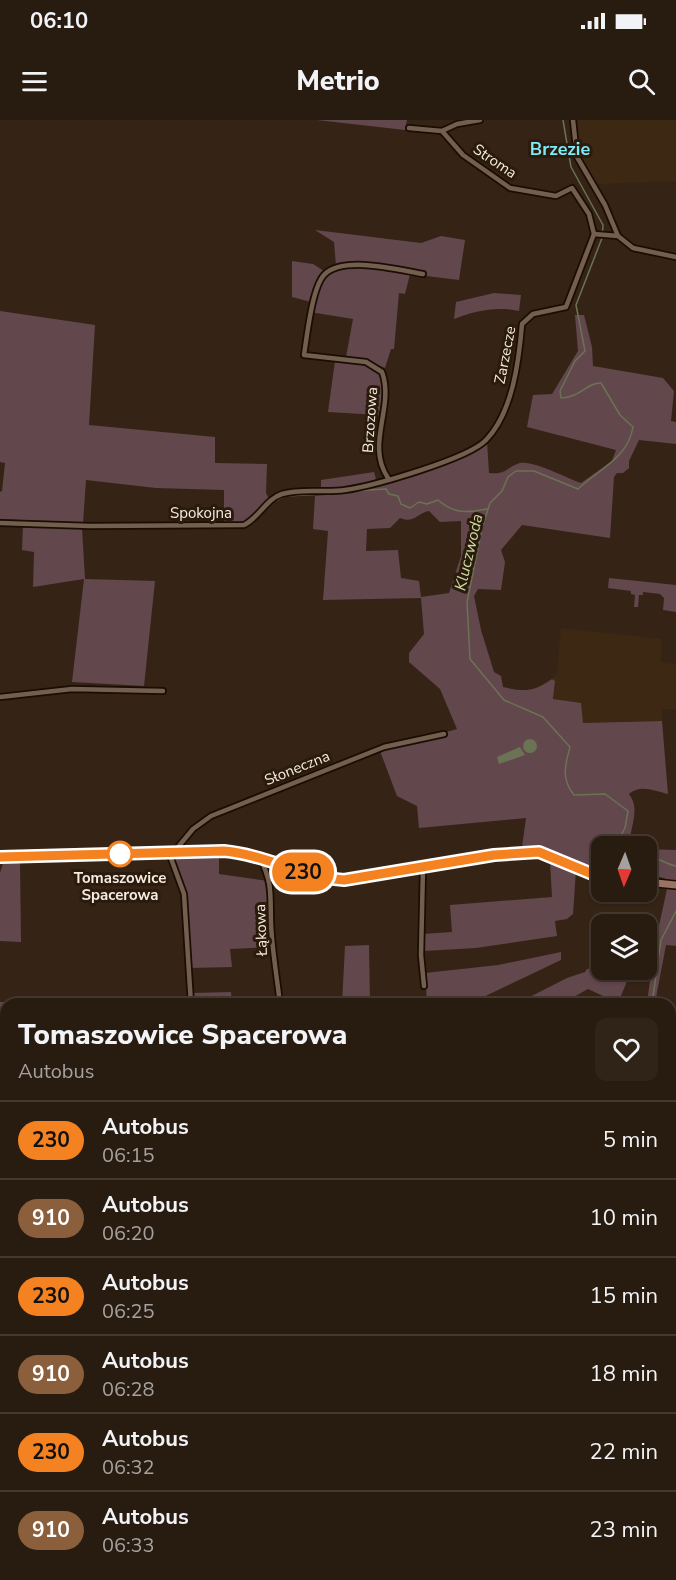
<!DOCTYPE html>
<html lang="pl">
<meta charset="utf-8">
<style>
body{margin:0;font-family:"Nunito Sans",sans-serif;background:#302419;color:#f1f3f6;height:100vh;display:flex;flex-direction:column;font-size:22px;white-space:nowrap}
*{box-sizing:border-box;margin:0}
p{font-size:20px;color:#a5a19f}
.icon{flex:none;width:33px;height:33px;fill:none;stroke:currentColor;stroke-width:2;stroke-linecap:round;stroke-linejoin:round}
.map{position:relative;flex:1;overflow:hidden}
.drawer{position:absolute;left:0px;top:878px;width:676px;height:584px;display:flex;flex-direction:column;background:#281b10;border-radius:18px 18px 0 0;box-shadow:0 2px 4px #0004,0 0 0 2px #443930}
.drawer>*{flex:none}
.badge{padding:0 12px;border-radius:20px;font-size:21px;line-height:39px}
.needle{width:39px;rotate:182deg}
.tools{position:absolute;left:591px;top:716px;display:grid;gap:12px}
.tools a{display:grid;place-items:center;width:66px;height:66px;border-radius:12px;background:#281b10;box-shadow:0 2px 4px #0004,0 0 0 2px #443930;font-size:30px}
.map>.badge{position:absolute;translate:-50% -50%;box-shadow:0 0 0 3px #fff}
.round{display:grid;place-items:center;flex:none;width:63px;height:63px;border-radius:12px;background:#302419}
.headline{display:flex;align-items:center;justify-content:space-between;height:102px;padding:0 18px}
h1{font-size:28px;font-weight:800;line-height:45px}
ul{padding:0;list-style:none}
li{display:flex;align-items:center;gap:18px;height:78px;padding:0 18px;border-top:2px solid #443930}
li div{flex:1}
li b{display:block;font-size:22px}
li em{font-style:normal}
li .badge{min-width:66px;font-weight:700;text-align:center}
.status{display:flex;justify-content:space-between;align-items:center;height:42px;padding:0 30px;background:#281b10;direction:ltr}
.status svg{height:16px;fill:currentColor}
header{display:flex;justify-content:space-between;align-items:center;height:78px;padding:0 18px;background:#281b10;font-size:27px;font-weight:800}
.map>svg:first-child{display:block}
.built{fill:#3d2814}
.green{fill:#62474d;fill-rule:evenodd}
.water{fill:#6b7354}
.lines{fill:none;stroke-linecap:round;stroke-linejoin:round}
.stream{stroke:#6b7354;stroke-width:1.5}
.street-casing{stroke:#1c0d02;stroke-width:8}
.secondary-casing{stroke:#1c0d02;stroke-width:10}
.street{stroke:#725f4f;stroke-width:4.5}
.secondary{stroke:#9a7362;stroke-width:7}
.line-casing{stroke:#fff;stroke-width:14}
.line{stroke:#f58220;stroke-width:9}
.stop-dot{fill:#fff;stroke:#f58220;stroke-width:3}
.labels{text-anchor:middle;stroke-width:6;stroke-linejoin:round;paint-order:stroke}
.street-label{font-size:15px;fill:#f6ebe2;stroke:#2a1b0c}
.stop-label{font-size:15px;font-weight:bold;fill:#f6ebe2;stroke:#2a1b0c}
.water-label{font-size:16px;font-style:italic;fill:#cbdaa2;stroke:#2a1b0c}
.quarter-label{font-size:18px;font-weight:bold;fill:#7fe9f8;stroke:#2a1b0c}
</style>
<div class="status"><b>06:10</b><svg viewBox="0 0 49 12"><path d="M0 12V9h3v3zM5 12V6h3v6zM10 12V3h3v9zM15 12V0h3v12zM26 1h20v11H26zM47 4h2v5h-2z"/></svg></div>
<header><svg class="icon" aria-label="menu" viewBox="0 0 24 24"><path d="M4 6h16M4 12h16M4 18h16"/></svg>Metrio<svg class="icon" aria-label="search" viewBox="0 0 24 24"><circle cx="10" cy="10" r="6"/><path d="M15 15l6 6"/></svg></header>
<div class="map">
<svg width="676" height="1460" viewBox="0 0 676 1460">
<rect width="100%" height="100%" fill="#352416"/>
<g class="built">
<path d="M577 0H676V61L597 64 579 37Z"/>
<path d="M561 508 661 519V542L676 544V589H662V601L583 603 553 579 555 561 552 559 557 553Z"/>
</g>
<g class="green">
<path d="M317 0H407L405 10Z"/>
<path d="M315 110 421 123 441 116 465 120 459 160 410 154 405 174 399 173 394 229H391L385 248 368 241 346 237 353 199 310 192 311 182 292 177V141L313 144 324 151 336 146 334 122Z"/>
<path d="M494 173 521 175 519 191C497 186 474 191 454 199L456 182Z"/>
<path d="M0 191 95 205 89 305 215 317V343L267 344 266 373 269 379C253 399 251 404 224 403V370L156 368 86 360 83 403 0 399V372L2 371 5 343 0 342Z"/>
<path d="M575 195H584L592 227 593 246 663 258 674 271 671 301 676 302V324L639 320 629 341V348L623 353H617L614 357 610 418 522 405 501 430 505 442 501 470 478 469 474 476 481 510 494 552 501 556 503 567C524 572 534 572 552 559L555 561 553 579 581 583 583 603 662 601 668 674C655 671 640 664 629 674 639 687 633 701 630 717L641 726H602L601 752 558 733 522 727 526 698 419 708 417 686 397 676 380 631 457 609 440 569 409 542V533L424 514 421 478 323 480 328 411 313 409 315 376C364 371 448 351 487 321L489 353C508 355 506 347 520 343 533 340 567 358 581 363L612 341 616 330 527 307 533 275 552 274 578 231ZM429 391 440 402 461 401V436L449 473 421 477 419 461 401 458 398 430 366 431 367 409 390 408 400 398C414 404 417 393 429 391Z"/>
<path d="M335 241 371 245 380 252 384 267 379 295 328 292Z"/>
<path d="M374 352 376 359 369 363 321 371V360Z"/>
<path d="M23 404 82 408 85 459 155 461 144 566 72 562 84 459 33 467 34 432 22 430Z"/>
<path d="M609 458 676 465V492L663 490 664 478 660 474 643 472V475H639L638 487H634L635 475 631 474V471L608 468Z"/>
<path d="M646 729 676 730V762L660 757 647 758Z"/>
<path d="M219 736V754L268 761 270 827 230 829 232 847 190 848 185 774 173 737Z"/>
<path d="M4 740 20 742 21 822 0 821V753Z"/>
<path d="M550 742 576 750 573 794 567 799 555 801 557 816 476 828 424 831 423 814 452 812 450 785 552 777Z"/>
<path d="M667 769 676 770V826L666 825 655 883H647L655 824Z"/>
<path d="M369 825 370 883H342L345 826Z"/>
<path d="M561 832V840L471 883H427L425 853 498 845Z"/>
<path d="M601 847 632 849 618 883 588 869 563 883H518L567 858 585 852 587 849Z"/>
<path d="M231 872 232 883H193V873Z"/>
<path d="M0 882 57 883 6 884V1051H0Z"/>
<path d="M670 918 676 921V1002L671 1008Z"/>
<path d="M0 1055H6V1455H398L396 1460H0V1299L3 1300 0 1214Z"/>
<path d="M552 1455H614L612 1460H570Z"/>
</g>
<g class="water">
<circle cx="530" cy="626" r="7"/>
<path d="M520 627 525 635 499 644 497 637Z"/>
</g>
<g class="lines">
<g class="stream">
<path d="M563 0 571 47 603 105 602 118 576 185 585 231 575 241 560 271 561 278C579 278 588 262 601 263L620 295 633 307C628 338 599 349 578 369L534 351H516L508 357 502 371 490 383 482 408 467 482 470 539 504 580 543 597 570 627C565 645 561 659 574 675L605 674 628 691 625 708 615 726"/>
<path d="M350 371 386 369 389 374 398 376 401 384 410 388 419 382 427 384 438 380C454 394 467 393 487 389"/>
<path d="M273 382 285 376 342 373"/>
<path d="M646 736C658 737 665 744 676 746"/>
<path d="M652 884 661 820 676 791"/>
<path d="M0 1304 6 1306"/>
</g>
<g class="street-casing">
<g id="street">
<path d="M573 0 577 37 605 85 618 116 633 128 676 137"/>
<path d="M442 11 457 4 480 0"/>
<path d="M594 114 618 116"/>
<path d="M388 358C365 324 395 287 382 252L366 242 304 235C307 216 312 168 324 155 343 135 399 150 423 154"/>
<path d="M0 403 90 406 244 405C259 398 266 379 282 374 301 368 325 373 345 370 373 366 468 339 486 320 513 292 519 240 522 204L533 194 566 187 594 114 589 94 572 68 556 76 510 68 463 35 442 11 409 8"/>
<path d="M0 577 72 569 163 571"/>
<path d="M169 733 184 774 191 884"/>
<path d="M173 733 193 709 211 696 384 627 444 614"/>
<path d="M260 738C273 764 270 775 271 803 272 830 277 857 280 884"/>
<path d="M423 748 421 835 424 866"/>
<path d="M670 1035 676 1040"/>
<path d="M670 1281 676 1283"/>
</g>
</g>
<g class="secondary-casing">
<g id="secondary">
<path d="M0 737 224 731C266 735 303 757 344 760L493 735 539 732 602 758"/>
<path d="M646 762 676 765"/>
</g>
</g>
<use href="#street" class="street"/>
<use href="#secondary" class="secondary"/>
</g>
<g class="lines">
<g class="line-casing">
<path id="line" d="M0 737 224 731C266 735 303 757 344 760L494 735 539 732 602 758"/>
</g>
<use href="#line" class="line"/>
</g>
<circle class="stop-dot" cx="120" cy="734" r="12"/>
<g class="labels">
<g class="street-label">
<text transform="translate(495 41) rotate(34)" y="5">Stroma</text>
<text transform="translate(505 235) rotate(-79)" y="5">Zarzecze</text>
<text transform="translate(370 300) rotate(-86)" y="5">Brzozowa</text>
<text x="201" y="398">Spokojna</text>
<text transform="translate(297 648) rotate(-22)" y="5">Słoneczna</text>
<text transform="translate(261 810) rotate(-92)" y="5">Łąkowa</text>
</g>
<g class="stop-label">
<text x="120" y="763">Tomaszowice<tspan x="120" dy="17">Spacerowa</tspan></text>
</g>
<g class="water-label">
<text transform="translate(468 432) rotate(-77)" y="6">Kluczwoda</text>
</g>
<g class="quarter-label">
<text x="560" y="35">Brzezie</text>
</g>
</g>
</svg>
<div class="tools">
<a><svg class="needle" viewBox="-14 -14 28 28"><path d="M0-13l5 13h-10z" fill="#e53935"/><path d="M0 13l5-13h-10z" fill="#a5a19f"/></svg></a>
<a><svg class="icon" aria-label="layers" viewBox="0 0 24 24"><path d="M12 4l9 5-9 5-9-5zM3 14l9 5 9-5"/></svg></a>
</div>
<b class="badge" style="left:303px;top:752px;background:#f58220;color:#111">230</b>
<section class="drawer">
<div class="headline"><div><h1>Tomaszowice Spacerowa</h1><p>Autobus</p></div><a class="round"><svg class="icon" aria-label="heart" viewBox="0 0 24 24"><path d="M12 20l-8-8c-3-5 5-10 8-4 3-6 11-1 8 4z"/></svg></a></div>
<ul>
<li><span class="badge" style="background:#f58220;color:#111">230</span><div><b>Autobus</b><p>06:15</p></div><em>5 min</em></li>
<li><span class="badge" style="background:#8b5e3c;color:#fff">910</span><div><b>Autobus</b><p>06:20</p></div><em>10 min</em></li>
<li><span class="badge" style="background:#f58220;color:#111">230</span><div><b>Autobus</b><p>06:25</p></div><em>15 min</em></li>
<li><span class="badge" style="background:#8b5e3c;color:#fff">910</span><div><b>Autobus</b><p>06:28</p></div><em>18 min</em></li>
<li><span class="badge" style="background:#f58220;color:#111">230</span><div><b>Autobus</b><p>06:32</p></div><em>22 min</em></li>
<li><span class="badge" style="background:#8b5e3c;color:#fff">910</span><div><b>Autobus</b><p>06:33</p></div><em>23 min</em></li>
</ul>
</section>
</div>
